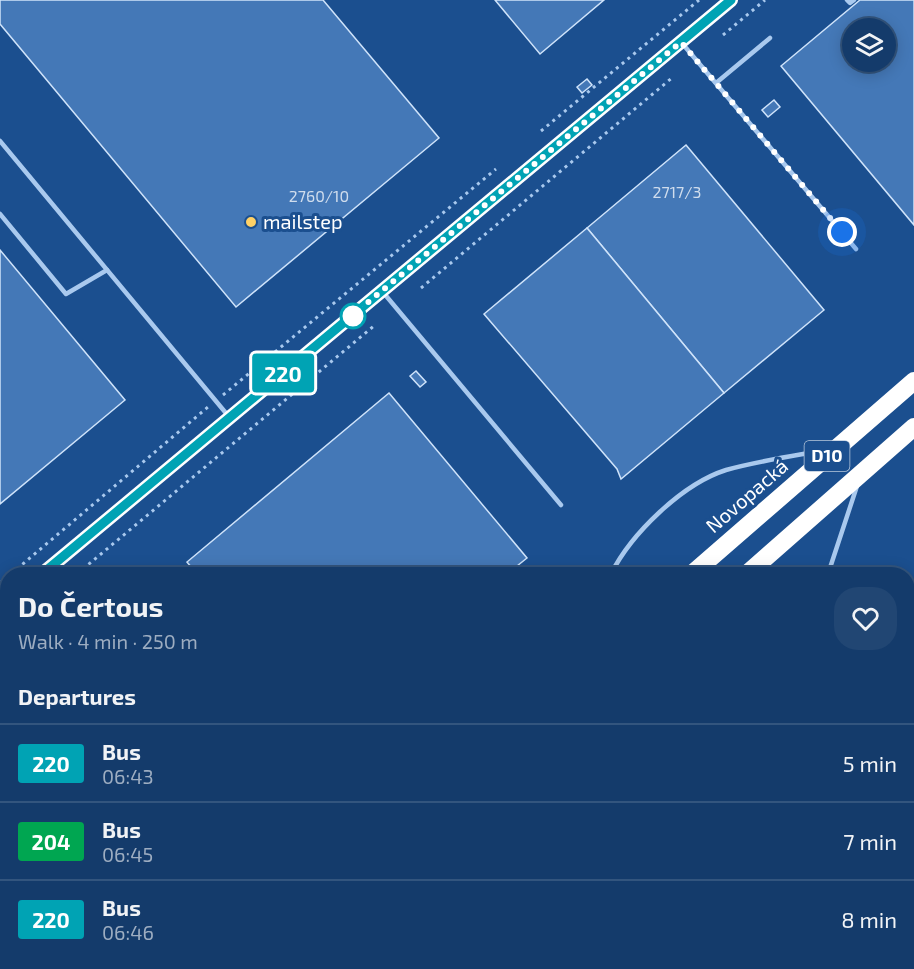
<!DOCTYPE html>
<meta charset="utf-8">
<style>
body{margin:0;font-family:"Exo 2",sans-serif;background:#214673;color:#f1f3f6;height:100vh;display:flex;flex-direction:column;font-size:22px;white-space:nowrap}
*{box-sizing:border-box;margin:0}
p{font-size:20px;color:#9dadc1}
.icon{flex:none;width:33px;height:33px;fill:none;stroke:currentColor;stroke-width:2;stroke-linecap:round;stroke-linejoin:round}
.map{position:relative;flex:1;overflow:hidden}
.sheet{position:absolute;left:0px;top:567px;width:915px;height:402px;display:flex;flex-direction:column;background:#143b6b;border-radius:24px 24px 0 0;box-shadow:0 3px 15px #0003,0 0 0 2px #33557e}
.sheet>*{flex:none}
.badge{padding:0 12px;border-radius:4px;font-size:21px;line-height:39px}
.fabs{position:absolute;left:842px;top:18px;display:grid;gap:12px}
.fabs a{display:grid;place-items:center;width:54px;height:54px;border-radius:50%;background:#143b6b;box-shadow:0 3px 15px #0003,0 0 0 2px #33557e;font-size:30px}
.you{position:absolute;width:30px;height:30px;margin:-15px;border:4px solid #fff;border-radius:50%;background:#1a73e8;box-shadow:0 0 0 9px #1a73e833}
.map>.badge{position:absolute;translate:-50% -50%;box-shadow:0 0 0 3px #fff}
h2{padding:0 18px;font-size:22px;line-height:54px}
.round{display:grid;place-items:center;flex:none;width:63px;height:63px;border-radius:24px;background:#214673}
.headline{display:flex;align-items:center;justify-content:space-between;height:102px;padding:0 18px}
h1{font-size:28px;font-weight:700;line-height:45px}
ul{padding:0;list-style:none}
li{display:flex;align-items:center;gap:18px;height:78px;padding:0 18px;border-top:2px solid #33557e}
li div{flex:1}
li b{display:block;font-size:22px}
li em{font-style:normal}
li .badge{min-width:66px;font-weight:700;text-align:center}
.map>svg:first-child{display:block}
.building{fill:#4478b7;stroke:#cfe3fa;stroke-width:1.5;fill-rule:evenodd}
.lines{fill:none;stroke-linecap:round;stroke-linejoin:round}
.path{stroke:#a9c9ee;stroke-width:3;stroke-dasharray:3 4.5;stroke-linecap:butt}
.lane{stroke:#a9c9ee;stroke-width:4.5}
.street{stroke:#a9c9ee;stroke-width:6}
.highway{stroke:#fff;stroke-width:18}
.line-casing{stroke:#fff;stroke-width:14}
.line{stroke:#00a3b4;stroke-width:9}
.walk{stroke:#fff;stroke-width:6;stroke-dasharray:0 10.8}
.poi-dot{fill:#ffd166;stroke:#1b4f8f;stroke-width:2}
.stop-dot{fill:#fff;stroke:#00a3b4;stroke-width:3}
.labels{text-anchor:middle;stroke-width:6;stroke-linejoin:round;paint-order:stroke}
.number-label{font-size:16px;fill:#d0dded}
.shield{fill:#1b4f8f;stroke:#bbcadd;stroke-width:1.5}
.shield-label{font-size:18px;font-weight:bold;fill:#fff}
.poi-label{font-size:20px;fill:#fff;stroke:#1b4f8f;text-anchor:start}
.street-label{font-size:20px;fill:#fff;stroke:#1b4f8f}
</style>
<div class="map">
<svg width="914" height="969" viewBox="0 0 914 969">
<rect width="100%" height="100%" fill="#1b4f8f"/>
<g class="building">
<path d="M0 0H323L439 138 236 307 0 24Z"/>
<path d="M495 0H604L540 54Z"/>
<path d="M860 0H914V225L781 66ZM852 28H885V62H852Z"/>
<path d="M587 79 592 85 582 93 577 87Z"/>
<path d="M774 100 780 107 768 117 762 110Z"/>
<path d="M686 145 824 310 724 393 587 228Z"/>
<path d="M587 228 724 393 621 479 617 469 484 314Z"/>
<path d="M0 250 125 400 0 504Z"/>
<path d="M416 371 426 382 420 387 410 376Z"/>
<path d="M389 393 527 558 507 574H197L187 562Z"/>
<path d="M0 681 5 687 8 684V710L0 717Z"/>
</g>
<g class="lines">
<g class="path">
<path d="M723 35 765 0"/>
<path d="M541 131 699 0"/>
<path d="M421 288 673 77"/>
<path d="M223 395 496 169"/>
<path d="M11 574 208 407"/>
<path d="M77 574 375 325"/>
<path d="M0 583 8 577"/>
<path d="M0 638 8 632"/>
<path d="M0 663 8 660"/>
<path d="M0 888 8 896"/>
<path d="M83 962 93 969"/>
<path d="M715 962 724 969"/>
<path d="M12 969 18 962"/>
</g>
<g class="lane">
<path d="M847 0 850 3 854 0"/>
<path d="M681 42 856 249"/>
<path d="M716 83 770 38"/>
<path d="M0 141 230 418"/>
<path d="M0 214 66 294 107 270"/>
<path d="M382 291 561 505"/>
<path d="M611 574C631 534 682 484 726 470 758 461 793 456 826 450"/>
<path d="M828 574 857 486"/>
<path d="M47 969 55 962"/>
<path d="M155 969 163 962"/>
</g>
<g class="street">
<path d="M42 574 731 0"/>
<path d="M0 610 8 603"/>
</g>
<g class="highway">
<path d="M692 574 914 381"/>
<path d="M747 574 914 427"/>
<path d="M258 969 266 962"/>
<path d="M307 969 315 962"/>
</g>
</g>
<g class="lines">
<g class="line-casing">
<path id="line" d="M42 574 731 0"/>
</g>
<use href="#line" class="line"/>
<path class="walk" d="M353 316 348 319 681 42 842 232"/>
</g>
<circle class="poi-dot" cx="251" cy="222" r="6"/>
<circle class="stop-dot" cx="353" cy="316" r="12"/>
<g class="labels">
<g class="number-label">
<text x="677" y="198">2717/3</text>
<text x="319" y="202">2760/10</text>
</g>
<rect class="shield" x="804.5" y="441" width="45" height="30" rx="4.5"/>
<g class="shield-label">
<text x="827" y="462">D10</text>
</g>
<g class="poi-label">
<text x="263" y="229">mailstep</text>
</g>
<g class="street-label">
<text transform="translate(747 496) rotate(-41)" y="7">Novopacká</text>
</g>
</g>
</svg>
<div class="fabs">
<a><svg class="icon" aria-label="layers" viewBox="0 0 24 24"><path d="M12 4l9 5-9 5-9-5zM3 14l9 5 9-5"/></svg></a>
</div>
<div class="you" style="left:842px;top:232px"></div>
<b class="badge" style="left:283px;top:373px;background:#00a3b4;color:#fff">220</b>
<section class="sheet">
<div class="headline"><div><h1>Do Čertous</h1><p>Walk · 4 min · 250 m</p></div><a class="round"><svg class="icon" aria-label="heart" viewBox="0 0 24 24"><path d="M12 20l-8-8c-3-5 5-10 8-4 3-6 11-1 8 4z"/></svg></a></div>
<h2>Departures</h2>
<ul>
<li><span class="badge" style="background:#00a3b4;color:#fff">220</span><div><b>Bus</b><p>06:43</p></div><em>5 min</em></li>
<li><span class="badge" style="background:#00a651;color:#fff">204</span><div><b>Bus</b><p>06:45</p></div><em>7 min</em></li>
<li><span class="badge" style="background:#00a3b4;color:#fff">220</span><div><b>Bus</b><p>06:46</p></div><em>8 min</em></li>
</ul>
</section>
</div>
